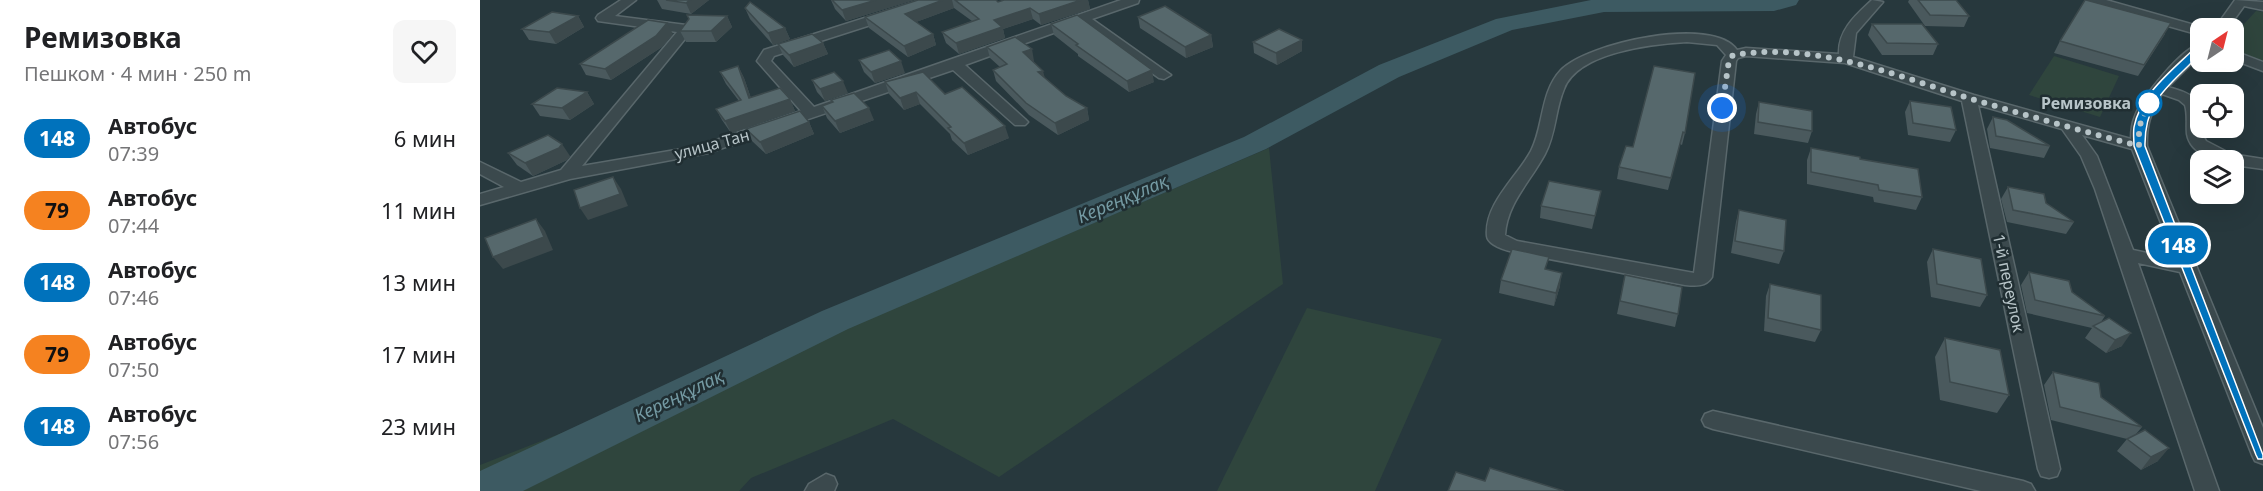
<!DOCTYPE html>
<html lang="ru">
<meta charset="utf-8">
<style>
body{margin:0;font-family:"Noto Sans",sans-serif;background:#f6f6f6;color:#202124;height:100vh;display:flex;flex-direction:column;font-size:22px;white-space:nowrap}
*{box-sizing:border-box;margin:0}
p{font-size:20px;color:#757577}
.icon{flex:none;width:33px;height:33px;fill:none;stroke:currentColor;stroke-width:2;stroke-linecap:round;stroke-linejoin:round}
.map{position:relative;flex:1;overflow:hidden}
.panel{display:flex;flex-direction:column;background:#fff;width:480px}
.panel>*{flex:none}
.badge{padding:0 12px;border-radius:20px;font-size:21px;line-height:39px}
.needle{width:39px;rotate:35deg}
.buttons{position:absolute;left:1710px;top:18px;display:grid;gap:12px}
.buttons a{display:grid;place-items:center;width:54px;height:54px;border-radius:12px;background:#fff;box-shadow:0 6px 24px #0002;font-size:30px}
.you{position:absolute;width:30px;height:30px;margin:-15px;border:4px solid #fff;border-radius:50%;background:#1a73e8;box-shadow:0 0 0 9px #1a73e833}
.map>.badge{position:absolute;translate:-50% -50%;box-shadow:0 0 0 3px #fff}
.round{display:grid;place-items:center;flex:none;width:63px;height:63px;border-radius:12px;background:#f6f6f6}
.overview{display:flex;align-items:center;justify-content:space-between;height:102px;padding:0 24px}
h1{font-size:28px;font-weight:700;line-height:45px}
ul{padding:0;list-style:none}
li{display:flex;align-items:center;gap:18px;height:72px;padding:0 24px}
li div{flex:1}
li b{display:block;font-size:22px}
li em{font-style:normal}
li .badge{min-width:66px;font-weight:700;text-align:center}
main{display:flex;flex:1;min-height:0}
.map>svg:first-child{display:block}
.green{fill:#2f453d}
.lines{fill:none;stroke-linecap:round;stroke-linejoin:round}
.river{fill:#3d5a62;fill-rule:evenodd}
.minor-casing{stroke:#59676b;stroke-width:3}
.minor{fill:#3b494d;fill-rule:evenodd}
.wall{fill:#4a595d}
.shaded-wall{fill:#3c494c}
.building{fill:#56686c;stroke:#3c494c;stroke-width:1.5}
.line{fill:#0072bc;stroke:#fff;stroke-width:1.5}
.walk{stroke:#b7c4c8;stroke-width:6;stroke-dasharray:0 10.8}
.stop-dot{fill:#fff;stroke:#0072bc;stroke-width:3}
.labels{text-anchor:middle;stroke-width:5;stroke-linejoin:round;paint-order:stroke}
.stop-label{font-size:16px;font-weight:bold;fill:#b7c4c8;stroke:#202e32;text-anchor:end}
.street-label{font-size:16px;fill:#b7c4c8;stroke:#202e32}
.water-label{font-size:18px;font-style:italic;fill:#749aa3;stroke:#202e32}
</style>
<main>
<section class="panel">
<div class="overview"><div><h1>Ремизовка</h1><p>Пешком · 4 мин · 250 m</p></div><a class="round"><svg class="icon" aria-label="heart" viewBox="0 0 24 24"><path d="M12 20l-8-8c-3-5 5-10 8-4 3-6 11-1 8 4z"/></svg></a></div>
<ul>
<li><span class="badge" style="background:#0072bc;color:#fff">148</span><div><b>Автобус</b><p>07:39</p></div><em>6 мин</em></li>
<li><span class="badge" style="background:#f58220;color:#111">79</span><div><b>Автобус</b><p>07:44</p></div><em>11 мин</em></li>
<li><span class="badge" style="background:#0072bc;color:#fff">148</span><div><b>Автобус</b><p>07:46</p></div><em>13 мин</em></li>
<li><span class="badge" style="background:#f58220;color:#111">79</span><div><b>Автобус</b><p>07:50</p></div><em>17 мин</em></li>
<li><span class="badge" style="background:#0072bc;color:#fff">148</span><div><b>Автобус</b><p>07:56</p></div><em>23 мин</em></li>
</ul>
</section>
<div class="map">
<svg width="1783" height="491" viewBox="0 0 1783 491">
<rect width="100%" height="100%" fill="#27383d"/>
<g class="green">
<path d="M1776 11 1783 12V62L1754 49V35Z"/>
<path d="M1574 56 1639 76 1620 117 1549 95Z"/>
<path d="M789 148 803 284 519 477 413 419 271 478 259 491H0V465L567 243Z"/>
<path d="M827 308 962 339 895 491H737Z"/>
</g>
<g class="lines">
<path class="river" d="M1111 0H1319L1316 5 1294 11 1124 12 1032 30 919 77 786 149 368 329 43 491H0V471L342 311 764 137 899 65 1016 19Z"/>
<g class="minor-casing">
<g id="minor">
<path d="M141 0H156L135 16 206 25 213 29 102 166 219 146 321 111 277 61 284 50 441 0H460L459 3 294 56 291 61 334 107 641 0H659L658 3 612 19 691 75 684 79 679 78 601 23 485 65 545 119 548 122 545 125H535L473 70 228 153 90 179 0 205V194L24 187 0 174V162L41 182 81 170 197 32 118 21 116 18 118 15Z"/>
<path d="M1392 0 1403 2 1376 33 1373 57 1494 95 1651 139C1651 131 1652 123 1655 116 1662 97 1702 48 1720 44V55L1688 87C1737 100 1710 112 1726 141L1751 154 1783 159V169L1754 165V160C1736 160 1711 156 1707 134 1706 124 1708 115 1705 105L1699 100 1682 94C1671 111 1666 126 1667 146L1783 428V464L1775 461 1772 455 1700 272 1658 263 1739 491H1715L1615 189 1601 156 1582 129 1498 105 1580 469 1577 476 1569 478 1561 476 1558 469 1482 101 1365 63 1266 56 1258 58 1256 61 1232 277C1226 287 1215 286 1205 285L1033 252C1025 250 1008 245 1007 236 1004 204 1037 177 1051 151 1064 126 1060 92 1081 70 1107 43 1233 15 1257 50L1266 48 1359 54C1358 30 1376 15 1392 0ZM1207 42 1237 45 1246 55 1242 61 1214 273 1037 241 1025 235C1027 203 1050 182 1065 154 1076 134 1075 110 1084 89 1098 52 1172 44 1207 42ZM1602 135 1652 149 1695 259 1653 250 1617 156Z"/>
<path d="M1606 0H1626L1725 28H1720V35L1607 3Z"/>
<path d="M1755 0 1783 2V10L1764 6 1748 28H1735Z"/>
<path d="M1754 51 1783 62V71L1754 60Z"/>
<path d="M1233 411 1543 481 1551 484 1555 491H1501L1233 429 1225 426 1222 420 1225 414Z"/>
<path d="M346 474 354 477 357 484 354 491H325L329 484Z"/>
</g>
</g>
<use href="#minor" class="minor"/>
</g>
<g class="wall">
<path d="M177 0H229L211 14 182 9Z"/>
<path d="M351 0H434L366 21 355 9Z"/>
<path d="M438 0H516L518 2 524 0H608L610 9 561 25 553 19 523 29 525 38 479 54 466 43 462 32 492 21 474 8 436 22 453 34 456 45 428 57 389 28 385 17Z"/>
<path d="M1429 0H1476L1489 16 1484 27 1445 26 1428 2Z"/>
<path d="M265 8 305 28 310 39 293 45 270 19Z"/>
<path d="M98 16 104 27 76 44 49 40 42 29Z"/>
<path d="M247 16 252 27 236 42H206L200 31Z"/>
<path d="M658 17 731 35 733 47 706 58 660 28Z"/>
<path d="M571 24 674 82 649 92 598 56V54L574 35Z"/>
<path d="M1392 24 1458 44 1453 55H1402L1388 35Z"/>
<path d="M193 34 182 47 131 80 106 75 100 64Z"/>
<path d="M1685 34 1658 76 1574 53 1580 41Z"/>
<path d="M822 40V51L797 65 774 53 773 42Z"/>
<path d="M343 43 348 54 314 67 303 55 298 44Z"/>
<path d="M507 47 554 61H553L565 78 586 96 607 108 609 120 578 135 549 115 516 81 513 70 520 67 510 58Z"/>
<path d="M379 60 425 73 395 83 384 72Z"/>
<path d="M258 66 264 78 271 98 310 99 315 111 251 133 242 120 236 109 259 101 246 84 240 72Z"/>
<path d="M1174 66 1205 133 1202 145 1200 144 1188 190 1137 179 1139 167 1153 147Z"/>
<path d="M332 80 368 93 345 101 337 92Z"/>
<path d="M405 82 465 94 529 138 488 155 472 140 470 134 440 104 424 110 409 94Z"/>
<path d="M107 92 114 104 90 120 60 116 52 104Z"/>
<path d="M351 100 394 120 360 133 347 118 342 106 352 103Z"/>
<path d="M1430 101 1476 130 1470 142 1428 135 1425 112Z"/>
<path d="M1279 102 1332 131 1328 143 1274 134 1276 114Z"/>
<path d="M1513 117 1570 146 1564 158 1510 148 1507 129Z"/>
<path d="M329 122 334 134 286 154 272 141 266 129Z"/>
<path d="M1331 148 1380 159 1442 197 1436 210 1394 202 1393 197 1327 184V160Z"/>
<path d="M28 153 90 156 87 160 53 176 37 165Z"/>
<path d="M1528 187 1566 203 1594 222 1586 234 1527 222 1521 199Z"/>
<path d="M1121 191 1112 229 1060 218 1061 206Z"/>
<path d="M1259 210 1304 251 1299 264 1251 253 1256 222Z"/>
<path d="M1453 249 1507 295 1500 307 1451 297 1447 262Z"/>
<path d="M1549 272 1592 292 1625 316 1621 322 1642 346 1626 353 1605 338 1612 328 1547 313 1541 285Z"/>
<path d="M1145 275 1198 314 1195 327 1137 314Z"/>
<path d="M1021 280 1080 286 1074 306 1019 293Z"/>
<path d="M1290 284 1341 330 1335 342 1284 331 1286 296Z"/>
<path d="M1465 338 1529 395 1517 413 1460 400 1455 357Z"/>
<path d="M1573 372 1621 397 1662 427 1656 434 1678 461 1661 470 1637 451 1647 439 1571 420 1564 385Z"/>
</g>
<g class="shaded-wall">
<path d="M210 0H229L211 14 206 3Z"/>
<path d="M396 0H434L366 21 362 10Z"/>
<path d="M463 0H472L474 8 428 25 425 14Z"/>
<path d="M601 0H608L610 9 561 25 559 14Z"/>
<path d="M550 8 553 19 523 29 525 38 479 54 476 43 514 20Z"/>
<path d="M98 16 104 27 76 44 69 32Z"/>
<path d="M247 16 252 27 236 42 231 31Z"/>
<path d="M187 23 193 34 182 47 131 80 125 69Z"/>
<path d="M305 28 310 39 293 45 288 33Z"/>
<path d="M453 34 456 45 428 57 424 46Z"/>
<path d="M731 35 733 47 706 58 705 47Z"/>
<path d="M822 40V51L797 65 796 53Z"/>
<path d="M343 43 348 54 314 67 309 55Z"/>
<path d="M552 49 554 61 546 64 543 52Z"/>
<path d="M421 61 425 73 395 83 391 72Z"/>
<path d="M258 66 264 78 275 110 269 98Z"/>
<path d="M672 70 674 82 649 92 647 81Z"/>
<path d="M563 71 566 82 558 72Z"/>
<path d="M363 81 368 93 345 101 340 89Z"/>
<path d="M107 92 114 104 90 120 82 108Z"/>
<path d="M436 92 440 104 424 110 420 98Z"/>
<path d="M310 99 315 111 251 133 245 121Z"/>
<path d="M389 108 394 120 360 133 355 121Z"/>
<path d="M607 108 609 120 578 135 575 123Z"/>
<path d="M329 122 334 134 286 154 280 142Z"/>
<path d="M525 126 529 138 488 155 484 143Z"/>
<path d="M82 144 90 156 87 160 53 176 45 163Z"/>
<path d="M133 177 141 189 148 206 108 220 100 208Z"/>
<path d="M56 219 65 231 73 250 23 269 13 257Z"/>
<path d="M1082 273 1080 286 1074 306 1076 293Z"/>
<path d="M1651 333 1642 346 1626 353 1635 340Z"/>
<path d="M1689 448 1678 461 1661 470 1671 457Z"/>
</g>
<g class="building">
<path d="M186 0H210L206 3Z"/>
<path d="M352 0H396L362 10Z"/>
<path d="M438 0H463L425 14 453 34 424 46 385 17Z"/>
<path d="M475 0H516L518 2 524 0H601L559 14 550 8 514 20 522 27 476 43 462 32 499 19Z"/>
<path d="M1438 0H1476L1489 16 1450 15Z"/>
<path d="M1605 0H1606L1691 23 1664 65 1580 41Z"/>
<path d="M270 2 305 28 288 33 265 8Z"/>
<path d="M685 6 731 35 705 47 658 17Z"/>
<path d="M72 12 98 16 69 32 42 29Z"/>
<path d="M207 15 247 16 231 31H200L209 19Z"/>
<path d="M597 15 672 70 647 81 596 45 598 44 571 24Z"/>
<path d="M168 20 187 23 176 36 125 69 100 64Z"/>
<path d="M1392 24H1442L1458 44 1407 43Z"/>
<path d="M799 29 822 40 796 53 773 42Z"/>
<path d="M332 34 343 43 309 55 298 44Z"/>
<path d="M535 37 552 49 543 52 563 71 558 72 586 96 607 108 575 123 546 103 513 70 527 64 507 47Z"/>
<path d="M409 50 421 61 391 72 379 60Z"/>
<path d="M258 66 269 98 300 88 310 99 245 121 236 109 261 100 240 72Z"/>
<path d="M1174 66 1215 73 1205 133 1203 132 1191 178 1139 167 1146 146 1153 147Z"/>
<path d="M354 72 363 81 340 89 332 80Z"/>
<path d="M443 72 465 94 482 87 525 126 484 143 468 128 471 127 436 92 420 98 405 82Z"/>
<path d="M77 88 107 92 82 108 52 104Z"/>
<path d="M374 93 389 108 355 121 342 106 353 102 351 100Z"/>
<path d="M1430 101 1471 107 1476 130 1433 123Z"/>
<path d="M1279 102 1332 111V131L1278 122Z"/>
<path d="M320 111 329 122 280 142 266 129Z"/>
<path d="M1513 117 1527 120 1570 146 1516 136Z"/>
<path d="M68 135 82 144 79 148 45 163 28 153Z"/>
<path d="M1331 148 1380 157V159L1438 169 1442 197 1399 190 1398 185 1331 172Z"/>
<path d="M133 177 140 194 100 208 94 190Z"/>
<path d="M1069 181 1121 191 1115 216 1061 206Z"/>
<path d="M1528 187 1564 194 1566 203 1594 222 1533 210Z"/>
<path d="M1259 210 1306 220 1304 251 1255 241Z"/>
<path d="M56 219 64 237 13 257 5 238Z"/>
<path d="M1032 249 1069 257 1065 269 1082 273 1076 293 1021 280Z"/>
<path d="M1453 249 1501 259 1507 295 1457 284Z"/>
<path d="M1549 272 1589 281 1592 292 1625 316 1555 300Z"/>
<path d="M1145 275 1202 287 1198 314 1140 301Z"/>
<path d="M1290 284 1341 295V330L1288 318Z"/>
<path d="M1629 318 1651 333 1635 340 1613 326Z"/>
<path d="M1465 338 1520 350 1529 395 1470 382Z"/>
<path d="M1573 372 1619 383 1621 397 1662 427 1580 407Z"/>
<path d="M1665 430 1689 448 1671 457 1647 439Z"/>
<path d="M1010 468 1084 491H968L976 472 1005 481Z"/>
</g>
<path class="line" d="M1717 46 1725 48C1696 83 1664 95 1665 146L1783 455V459H1778L1776 455 1654 146C1654 140 1653 133 1654 127 1660 94 1695 68 1717 46Z"/>
<g class="lines">
<path class="walk" d="M1242 108 1249 60 1253 55C1335 42 1412 74 1488 98 1545 115 1602 131 1659 146V127L1669 103"/>
</g>
<circle class="stop-dot" cx="1669" cy="103" r="12"/>
<g class="labels">
<g class="stop-label">
<text x="1651" y="109">Ремизовка</text>
</g>
<g class="street-label">
<text transform="translate(232 144) rotate(-15)" y="6">улица Тан</text>
<text transform="translate(1529 283) rotate(78)" y="6">1-й переулок</text>
</g>
<g class="water-label">
<text transform="translate(643 199) rotate(-23)" y="6">Кереңқұлақ</text>
<text transform="translate(199 396) rotate(-26)" y="6">Кереңқұлақ</text>
</g>
</g>
</svg>
<div class="buttons">
<a><svg class="needle" viewBox="-14 -14 28 28"><path d="M0-13l5 13h-10z" fill="#e53935"/><path d="M0 13l5-13h-10z" fill="#757577"/></svg></a>
<a><svg class="icon" aria-label="locate" viewBox="0 0 24 24"><circle cx="12" cy="12" r="6"/><path d="M12 2v4M12 18v4M2 12h4M18 12h4"/></svg></a>
<a><svg class="icon" aria-label="layers" viewBox="0 0 24 24"><path d="M12 4l9 5-9 5-9-5zM3 14l9 5 9-5"/></svg></a>
</div>
<div class="you" style="left:1242px;top:108px"></div>
<b class="badge" style="left:1698px;top:245px;background:#0072bc;color:#fff">148</b>
</div>
</main>
